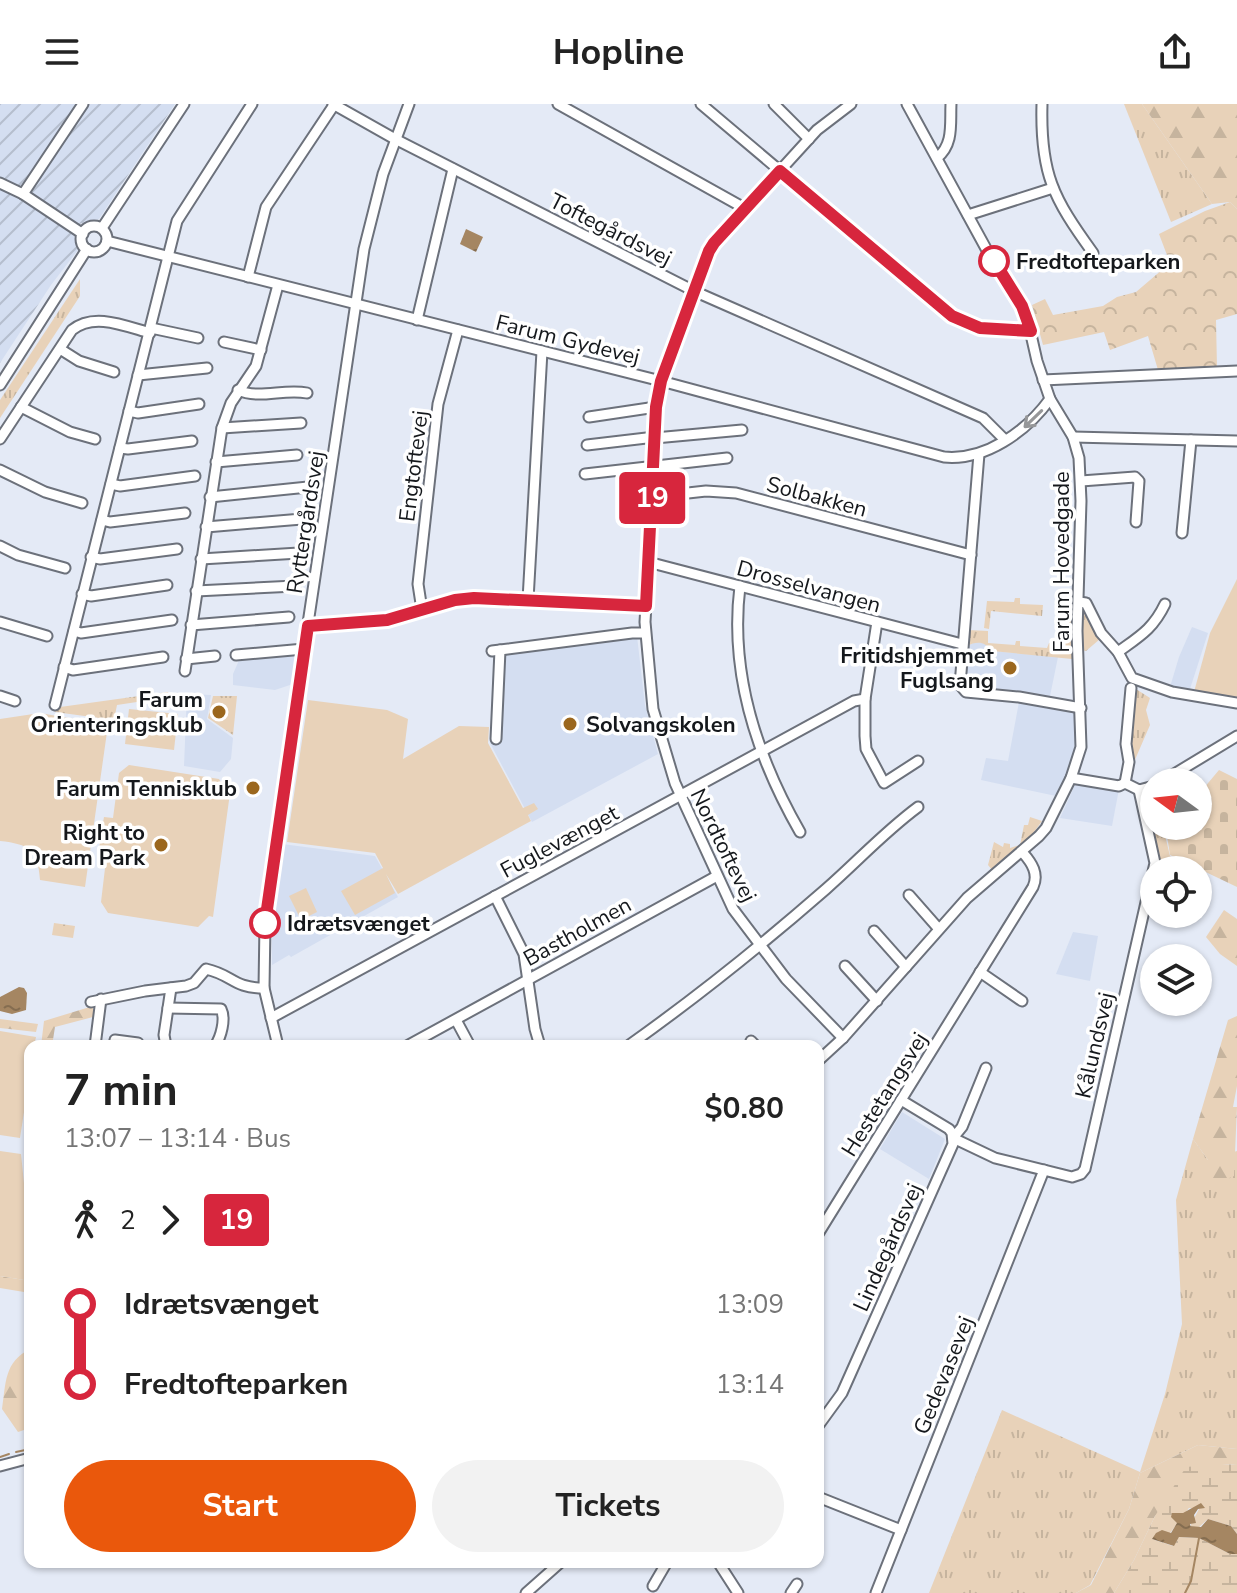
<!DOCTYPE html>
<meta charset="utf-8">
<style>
body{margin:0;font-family:"Nunito Sans",sans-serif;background:#f2f2f2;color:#222;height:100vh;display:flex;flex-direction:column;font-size:30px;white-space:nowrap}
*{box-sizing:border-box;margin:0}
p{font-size:26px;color:#767676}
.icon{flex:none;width:44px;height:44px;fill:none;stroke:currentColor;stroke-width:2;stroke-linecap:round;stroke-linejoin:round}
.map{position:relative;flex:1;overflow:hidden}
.drawer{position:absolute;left:24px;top:936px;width:800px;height:528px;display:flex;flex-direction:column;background:#fff;border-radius:16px;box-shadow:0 2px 6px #0004}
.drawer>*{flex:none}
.badge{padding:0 16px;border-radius:6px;font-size:28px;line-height:52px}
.needle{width:52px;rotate:285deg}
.fabs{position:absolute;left:1140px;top:664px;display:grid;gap:16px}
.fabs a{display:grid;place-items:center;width:72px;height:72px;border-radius:50%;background:#fff;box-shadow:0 2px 6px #0004;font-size:40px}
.map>.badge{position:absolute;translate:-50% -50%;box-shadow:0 0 0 4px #fff}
.legs{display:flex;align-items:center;gap:12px;height:88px;padding:0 40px;font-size:26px}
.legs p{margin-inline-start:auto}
.summary{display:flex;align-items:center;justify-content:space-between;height:136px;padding:0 40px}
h1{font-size:44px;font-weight:700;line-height:60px}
.button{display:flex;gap:16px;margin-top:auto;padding:16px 40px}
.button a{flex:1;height:92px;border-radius:48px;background:#ea580c;color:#fff;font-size:32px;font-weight:700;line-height:92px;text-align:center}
.button a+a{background:#f2f2f2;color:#222}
ul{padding:0 40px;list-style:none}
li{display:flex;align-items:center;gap:28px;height:80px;font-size:30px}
li i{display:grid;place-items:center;width:12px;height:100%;margin:0 10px;background:currentColor}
li i::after{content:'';width:20px;height:20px;margin:-10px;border:6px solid;border-radius:50%;background:#fff}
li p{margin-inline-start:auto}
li:first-child i{background:linear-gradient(#0000 50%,currentColor 0)}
li:last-child i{background:linear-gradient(currentColor 50%,#0000 0)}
header{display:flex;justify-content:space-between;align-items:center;height:104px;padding:0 40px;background:#fff;font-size:36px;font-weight:700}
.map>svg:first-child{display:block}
.built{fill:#d4def1}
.industrial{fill:url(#industrial-furrows)}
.grass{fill:url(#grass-tufts)}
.forest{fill:url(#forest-firs)}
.wetland{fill:url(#wetland-marsh)}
.cemetery{fill:url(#cemetery-stones)}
.park{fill:url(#park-crowns)}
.garden{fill:#e8d2b9}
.water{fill:url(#water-ripples)}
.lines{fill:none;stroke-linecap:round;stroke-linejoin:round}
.stream{stroke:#a58662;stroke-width:2}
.minor-casing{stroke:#6c717b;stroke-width:13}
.minor{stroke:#fff;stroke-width:9}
.oneway{stroke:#969799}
.line-1-casing{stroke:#fff;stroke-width:18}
.line-1{stroke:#d7263d;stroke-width:12}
.stop-1-dot{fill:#fff;stroke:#d7263d;stroke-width:4}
.poi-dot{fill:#9b671e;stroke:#fff;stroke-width:3}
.labels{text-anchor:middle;stroke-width:7;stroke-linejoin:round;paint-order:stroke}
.street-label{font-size:22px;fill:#15181c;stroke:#fff}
.stop-label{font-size:22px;font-weight:bold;fill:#15181c;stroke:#fff;text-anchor:start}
.poi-label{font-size:22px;font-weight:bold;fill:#15181c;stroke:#fff;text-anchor:end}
</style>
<header><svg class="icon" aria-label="menu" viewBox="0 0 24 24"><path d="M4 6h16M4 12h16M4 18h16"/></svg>Hopline<svg class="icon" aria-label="share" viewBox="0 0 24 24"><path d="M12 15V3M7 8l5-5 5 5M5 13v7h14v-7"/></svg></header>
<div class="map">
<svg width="1237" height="1489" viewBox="0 0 1237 1489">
<defs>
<pattern id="industrial-furrows" width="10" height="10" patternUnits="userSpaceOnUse" patternTransform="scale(2)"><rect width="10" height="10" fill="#d4def1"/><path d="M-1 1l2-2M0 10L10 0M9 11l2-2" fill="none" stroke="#b5bece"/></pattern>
<pattern id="grass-tufts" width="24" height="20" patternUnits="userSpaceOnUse" patternTransform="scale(2)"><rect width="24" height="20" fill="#e8d2b9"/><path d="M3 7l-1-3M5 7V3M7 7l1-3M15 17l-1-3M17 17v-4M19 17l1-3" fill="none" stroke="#c6b49e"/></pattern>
<pattern id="forest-firs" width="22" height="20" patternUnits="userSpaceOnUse" patternTransform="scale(2)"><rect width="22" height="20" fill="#e8d2b9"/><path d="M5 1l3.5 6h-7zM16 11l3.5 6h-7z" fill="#c6b49e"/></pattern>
<pattern id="wetland-marsh" width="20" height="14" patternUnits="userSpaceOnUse" patternTransform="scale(2)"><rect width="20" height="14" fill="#e8d2b9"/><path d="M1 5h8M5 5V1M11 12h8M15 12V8" fill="none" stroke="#c6b49e"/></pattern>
<pattern id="cemetery-stones" width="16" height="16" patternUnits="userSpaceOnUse" patternTransform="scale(2)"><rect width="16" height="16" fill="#e8d2b9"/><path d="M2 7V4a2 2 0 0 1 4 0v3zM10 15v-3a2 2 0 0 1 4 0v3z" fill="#c6b49e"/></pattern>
<pattern id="park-crowns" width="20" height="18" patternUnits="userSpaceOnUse" patternTransform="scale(2)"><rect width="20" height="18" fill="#e8d2b9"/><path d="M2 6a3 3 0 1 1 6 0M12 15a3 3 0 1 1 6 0" fill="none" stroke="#c6b49e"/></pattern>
<pattern id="water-ripples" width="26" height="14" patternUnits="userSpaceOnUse" patternTransform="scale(2)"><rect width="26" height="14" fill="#a58662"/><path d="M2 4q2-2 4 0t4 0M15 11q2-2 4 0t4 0" fill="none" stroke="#856d50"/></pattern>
</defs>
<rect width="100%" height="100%" fill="#e4eaf6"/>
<g class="built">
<path d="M1192 523 1208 529 1189 588 1170 583 1179 553Z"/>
<path d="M637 532 645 601 658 650 532 718 490 639 494 549Z"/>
<path d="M978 537 987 540 992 547 1058 553 1050 592 1018 587 973 584 964 574 966 542Z"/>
<path d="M294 550 293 580 275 586 233 581V570L240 554Z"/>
<path d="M187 590 211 591 207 615 233 634 231 655 220 668 184 662Z"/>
<path d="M1019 598 1078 609V636L1074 655 1056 692 981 676 986 654 1008 657Z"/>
<path d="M1075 681 1119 685 1112 722 1060 714Z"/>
<path d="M282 740 375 752 398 793 291 853 289 851 272 861V825Z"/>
<path d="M1073 828 1098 832 1090 877 1056 870Z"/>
<path d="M902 1008 945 1035 929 1075 880 1045Z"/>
</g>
<path class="industrial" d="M0 0H175L99 115 79 120 73 128 78 146 51 181 0 259Z"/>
<g class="grass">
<path d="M1124 0H1142L1212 100 1171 118Z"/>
<path d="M80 175V192L0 314V296Z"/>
<path d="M1015 494H1020V500L1043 501 1042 512 991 507 989 525 984 524 987 497 1014 498Z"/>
<path d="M1066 509H1072V555L992 547C984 537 978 537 966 542L968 526 988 527V539L1015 541 1016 537H1020V542L1047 544 1049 539 1065 540Z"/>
<path d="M1133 579 1137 581 1136 585 1150 594 1146 606 1150 621 1134 658 1129 644Z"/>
<path d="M168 588 170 593 117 601 114 616 55 608 53 604Z"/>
<path d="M213 592H237L233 631 208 614Z"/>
<path d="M1030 713 1042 717 1029 735 992 766 988 761 994 738 1003 743 1004 739 1010 740V744L1020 741 1024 721H1028Z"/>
<path d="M1150 727 1165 731 1170 752 1190 766H1170L1157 760Z"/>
<path d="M1193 1035 1208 1056 1237 1047V1345L1198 1341 1140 1369 1129 1405 1090 1481 1076 1489H929L1002 1306 1140 1368 1165 1290 1182 1220 1176 1096Z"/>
</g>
<g class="forest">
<path d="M1142 0H1237V105L1230 98 1212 100Z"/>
<path d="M1224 806 1237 815V862L1220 850 1206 833Z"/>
<path d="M93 902V913L55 923 52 942H41L44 917Z"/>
<path d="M1237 912V982L1233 1003H1237L1234 1072 1227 1075 1210 1074 1208 1056 1193 1035 1228 916Z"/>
<path d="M0 915 38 920 36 928 0 924Z"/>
<path d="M0 1172 30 1177V1189L0 1184Z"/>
<path d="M30 1245V1324L18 1328 2 1305C6 1279 4 1258 30 1245Z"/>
<path d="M1198 1341 1237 1345V1361L1222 1360 1155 1412 1134 1456 1114 1489H1076L1091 1481 1129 1405 1140 1369Z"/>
</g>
<path class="wetland" d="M1222 1360 1237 1361V1430L1231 1422 1208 1415 1198 1424 1190 1422 1199 1405H1202L1189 1404 1170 1429 1152 1435 1173 1442 1179 1433 1199 1434 1230 1450H1237V1489H1114L1134 1456 1155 1412 1186 1363Z"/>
<path class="cemetery" d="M1219 666 1237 675V783L1170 751 1167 732 1172 722H1198V691Z"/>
<g class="park">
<path d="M1230 98 1237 105V210L1216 216 1217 264 1158 266 1148 232 1110 246 1104 228 1043 241 1032 201 1045 195 1053 211 1103 202 1117 193 1136 188 1170 159 1159 130 1205 107Z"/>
<path d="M1084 507H1087L1100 535 1086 547 1081 546V513Z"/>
<path d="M54 819 75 822 73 834 52 831Z"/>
</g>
<g class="garden">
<path d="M1237 475V595L1194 588 1210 529Z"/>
<path d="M308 596 387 606 408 615 403 655 459 622 489 623 488 639 523 704 534 699 538 705 528 711 531 717 398 790 386 770 395 789 355 811 341 787 383 764 375 749 287 738Z"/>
<path d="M129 605 178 610 174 646 125 640Z"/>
<path d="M40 609 108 621 85 783 40 776C38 746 29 740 0 737V615Z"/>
<path d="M129 661 219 675 227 689H230L213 813 209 812 198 823 108 809 101 798 106 756 98 754 100 738 97 737V732L101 729 104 713 113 714 119 669Z"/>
<path d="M306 784 317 808 301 816 289 792Z"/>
<path d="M0 927 36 933 34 942H30V969L20 1034 0 1031Z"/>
<path d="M0 1047 21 1050 25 1089 30 1096V1177L0 1172Z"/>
</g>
<g class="water">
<path d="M466 125 483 133 476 148 460 140Z"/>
<path d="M19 883 24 884 27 889 26 906 12 910 0 907V893Z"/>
<path d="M1201 1399 1205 1404 1198 1405 1194 1411 1196 1419 1190 1420V1422L1201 1423 1208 1415 1231 1422 1237 1430V1450H1230L1199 1434 1179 1433 1174 1442 1152 1435 1156 1429 1162 1426 1171 1429 1177 1419 1171 1413 1172 1409H1183Z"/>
</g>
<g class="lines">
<g class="stream">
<path d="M16 1348 30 1345"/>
<path d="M0 1353 9 1350"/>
<path d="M1185 1489 1191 1477 1199 1434"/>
</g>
<g class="minor-casing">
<g id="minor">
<path d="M333 0 395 35 696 188 983 314 1005 336"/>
<path d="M558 0 746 105"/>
<path d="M701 0 952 212 980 224 1031 227"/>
<path d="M774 0 809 35"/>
<path d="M1042 0C1040 69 1053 94 1093 149"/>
<path d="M937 54C954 40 950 20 951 0"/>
<path d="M0 79 23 90 83 130"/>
<path d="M23 90 83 0"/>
<path d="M968 111 1053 84"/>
<circle cx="94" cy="135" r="13"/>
<path d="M102 124 184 0"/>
<path d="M107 137 661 277 944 353C985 357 1026 328 1050 295"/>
<path d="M248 173 266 103 334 1"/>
<path d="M417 216 453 65"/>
<path d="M151 224 198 234"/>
<path d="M224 238 261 246"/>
<path d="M60 245 79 257 114 268"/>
<path d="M138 271 207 264"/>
<path d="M1043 276 1237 267"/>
<path d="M0 281 87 145"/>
<path d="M238 286C259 296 284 284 307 289"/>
<path d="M21 303 70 328 95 335"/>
<path d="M129 307 138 309 199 300"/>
<path d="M589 313 656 303"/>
<path d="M222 324 301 319"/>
<path d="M1073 333 1237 337"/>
<path d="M655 334 742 326"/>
<path d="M0 335 72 226C94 208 125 222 150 229"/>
<path d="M587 341 655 333"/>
<path d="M120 344 128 345 192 337"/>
<path d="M979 350 960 581 966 588 1019 593 1081 604"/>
<path d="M216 358 297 351"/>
<path d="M0 366 45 388 82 399"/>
<path d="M585 370 727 354"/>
<path d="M1081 377 1135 373 1139 377 1136 418"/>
<path d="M111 380 120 382 195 372"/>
<path d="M210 393 308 383"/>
<path d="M652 393 706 387 736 389 971 451"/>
<path d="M102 416 110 418 185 409"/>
<path d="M206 423 302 415"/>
<path d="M1182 429 1191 336"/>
<path d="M0 442 18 451 65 464"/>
<path d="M91 453 100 455 177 445"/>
<path d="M201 455 299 449"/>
<path d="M648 458 962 540"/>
<path d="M740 482C729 570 757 653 800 728"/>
<path d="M196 487 295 482"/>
<path d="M82 490 91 492 167 481"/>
<path d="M528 496 542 247"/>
<path d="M1079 498 1086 499 1101 529 1118 548 1132 574 1172 588 1237 599"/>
<path d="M422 506 418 480 438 300 458 226"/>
<path d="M0 518 47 532"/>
<path d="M877 518 865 595V632L866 645 884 679 918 657"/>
<path d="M191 521 289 513"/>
<path d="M308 522 387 516 455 496 474 494 646 502"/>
<path d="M74 527 81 529 172 516"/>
<path d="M492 547 632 529H645"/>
<path d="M1118 548C1140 532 1153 525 1165 500"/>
<path d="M236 551 304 545"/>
<path d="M186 555 215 552"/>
<path d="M64 563 73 566 163 553"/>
<path d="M185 567 222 324 231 299 256 262 278 181"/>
<path d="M0 592 15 597"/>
<path d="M55 601 177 117 252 0"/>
<path d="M496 635 500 546"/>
<path d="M1071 674 1119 682 1125 679 1139 686 1154 682"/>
<path d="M1161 678 1237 632"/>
<path d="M1125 679 1129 658 1126 640 1131 584"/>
<path d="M909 791 938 824"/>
<path d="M495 792 524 850 535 925 540 942"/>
<path d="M874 827 906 863"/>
<path d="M845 862 877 897"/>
<path d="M980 868 1022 897"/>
<path d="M91 898 145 887 186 882 194 879 206 865C233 871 233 884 264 884"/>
<path d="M168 904 221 905C226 915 221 933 215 942"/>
<path d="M271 914 854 597 865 595"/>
<path d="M456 916 470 942"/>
<path d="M843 934 786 875 733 805 675 679 653 605 645 518 658 290 709 147 714 139 817 26 851 0"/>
<path d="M751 937 756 942"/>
<path d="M95 942 101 895"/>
<path d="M114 942 115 936 138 939V942"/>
<path d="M166 942 164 931 171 884"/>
<path d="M278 942 264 884 265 819 271 767 364 145 383 70 409 0"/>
<path d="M407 942 717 772"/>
<path d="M628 942C697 893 763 840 826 785 858 757 883 729 918 703"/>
<path d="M818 957 843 934 967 794 1039 732 1046 724 1071 674 1081 643 1077 527 1081 397 1079 354 1073 333 1050 295 1037 257 1027 213 989 150 907 0"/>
<path d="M986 964 962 1023 953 1034 995 1054 1072 1073 1081 1070 1085 1065 1155 759 1139 686"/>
<path d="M818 1130 1033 783C1039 770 1032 759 1023 749"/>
<path d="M818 1322 842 1289 953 1040 952 1029 949 1025 901 996"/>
<path d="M0 1362 30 1354"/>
<path d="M818 1393 901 1426"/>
<path d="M718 1458 738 1489"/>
<path d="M653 1482 667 1458"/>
<path d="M526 1489 561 1458"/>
<path d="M791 1489 797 1480"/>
<path d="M876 1489 1044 1066"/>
</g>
</g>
<use href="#minor" class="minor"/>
</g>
<defs><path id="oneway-shaft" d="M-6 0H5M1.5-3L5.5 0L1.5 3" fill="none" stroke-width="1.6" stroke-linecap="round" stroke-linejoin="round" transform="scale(2)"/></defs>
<use class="oneway" href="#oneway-shaft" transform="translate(1033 315) rotate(136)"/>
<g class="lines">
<g class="line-1-casing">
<path id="line-1" d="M265 819 308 522 387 516 455 496 474 494 646 502 656 303 661 277 709 147 714 139 780 67 952 212 980 224 1031 227 1022 202 994 157"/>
</g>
<use href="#line-1" class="line-1"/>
</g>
<g class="stop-1-dot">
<circle cx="994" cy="157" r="14"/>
<circle cx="265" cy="819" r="14"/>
</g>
<g class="poi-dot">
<circle cx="1010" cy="564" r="8"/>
<circle cx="219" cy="608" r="8"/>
<circle cx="570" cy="620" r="8"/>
<circle cx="253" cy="684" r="8"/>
<circle cx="161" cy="741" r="8"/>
</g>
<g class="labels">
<g class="street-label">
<text transform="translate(611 125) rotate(27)" y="8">Toftegårdsvej</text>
<text transform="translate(568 235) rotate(14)" y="8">Farum Gydevej</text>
<text transform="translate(413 362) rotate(-83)" y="8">Engtoftevej</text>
<text transform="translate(817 392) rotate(15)" y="8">Solbakken</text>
<text transform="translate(305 418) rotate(-81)" y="8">Ryttergårdsvej</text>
<text transform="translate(1061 458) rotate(-90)" y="8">Farum Hovedgade</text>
<text transform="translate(809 482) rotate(15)" y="8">Drosselvangen</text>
<text transform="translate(559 737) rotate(-28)" y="8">Fuglevænget</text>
<text transform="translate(724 741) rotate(64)" y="8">Nordtoftevej</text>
<text transform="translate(577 827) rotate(-29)" y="8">Bastholmen</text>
<text transform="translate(1094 941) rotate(-77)" y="8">Kålundsvej</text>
<text transform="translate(884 990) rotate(-58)" y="8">Hestetangsvej</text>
<text transform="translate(887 1143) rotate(-66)" y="8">Lindegårdsvej</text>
<text transform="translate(943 1271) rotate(-68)" y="8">Gedevasevej</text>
</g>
<g class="stop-label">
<text x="1016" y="165">Fredtofteparken</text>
<text x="287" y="827">Idrætsvænget</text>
</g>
<g class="poi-label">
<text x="994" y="559">Fritidshjemmet<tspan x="994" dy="25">Fuglsang</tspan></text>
<text x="203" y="603">Farum<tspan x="203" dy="25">Orienteringsklub</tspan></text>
<text x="586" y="628" text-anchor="start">Solvangskolen</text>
<text x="237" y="692">Farum Tennisklub</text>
<text x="145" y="736">Right to<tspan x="145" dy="25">Dream Park</tspan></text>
</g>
</g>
</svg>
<div class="fabs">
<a><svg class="needle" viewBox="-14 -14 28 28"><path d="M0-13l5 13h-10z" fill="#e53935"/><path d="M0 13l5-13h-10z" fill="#767676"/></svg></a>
<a><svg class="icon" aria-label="locate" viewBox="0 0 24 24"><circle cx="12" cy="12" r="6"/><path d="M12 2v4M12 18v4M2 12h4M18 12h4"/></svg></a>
<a><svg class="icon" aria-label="layers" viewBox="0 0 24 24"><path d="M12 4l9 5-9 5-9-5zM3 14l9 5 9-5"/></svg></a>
</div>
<b class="badge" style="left:652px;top:394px;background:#d7263d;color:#fff">19</b>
<section class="drawer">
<div class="summary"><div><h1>7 min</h1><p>13:07 – 13:14 · Bus</p></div><b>$0.80</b></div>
<div class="legs"><svg class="icon" aria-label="walk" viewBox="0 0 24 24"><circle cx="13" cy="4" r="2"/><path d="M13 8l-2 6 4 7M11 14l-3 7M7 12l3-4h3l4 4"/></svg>2<svg class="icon" aria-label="forward" viewBox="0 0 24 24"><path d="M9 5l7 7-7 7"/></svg><b class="badge" style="background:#d7263d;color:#fff">19</b></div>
<ul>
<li><i style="color:#d7263d"></i><b>Idrætsvænget</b><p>13:09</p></li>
<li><i style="color:#d7263d"></i><b>Fredtofteparken</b><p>13:14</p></li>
</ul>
<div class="button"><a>Start</a><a>Tickets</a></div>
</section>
</div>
